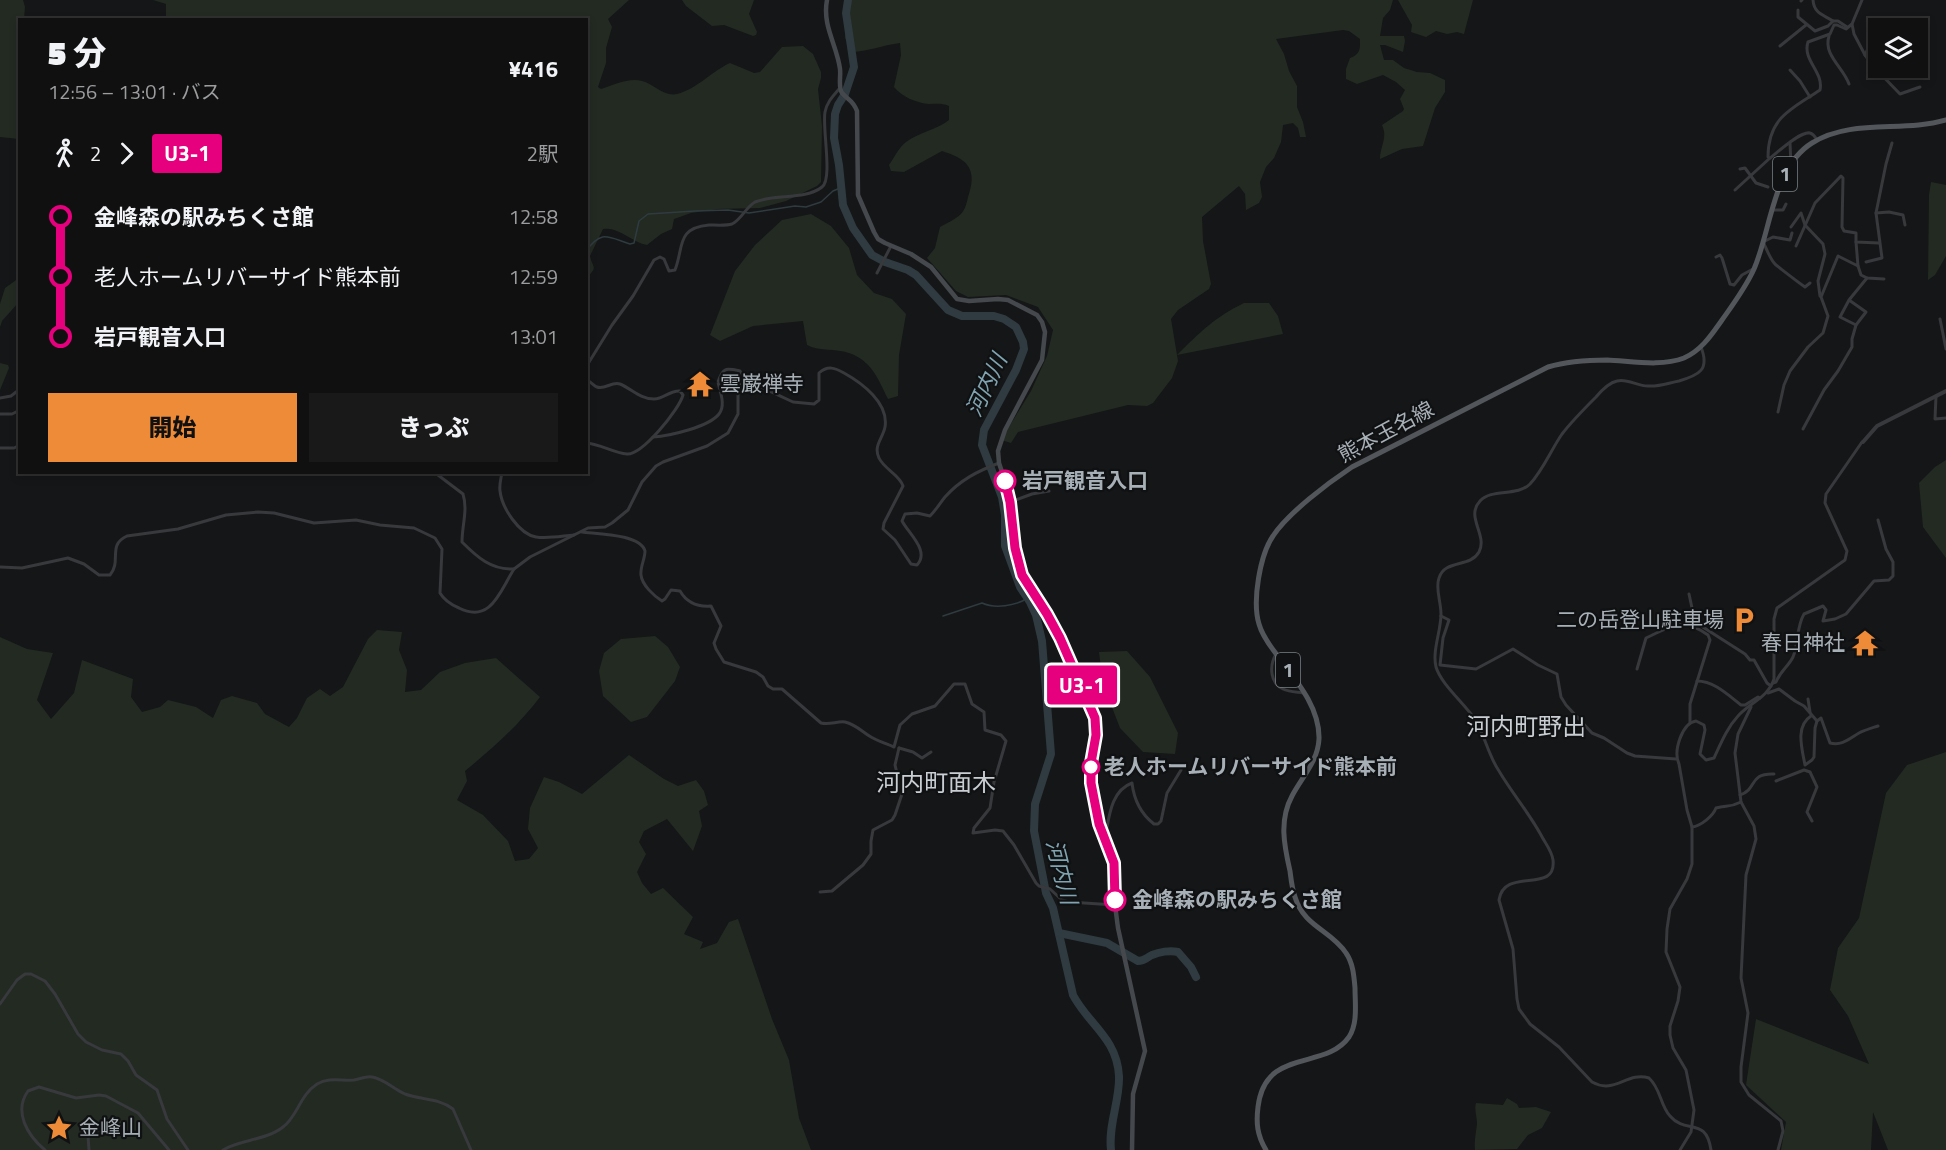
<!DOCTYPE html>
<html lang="ja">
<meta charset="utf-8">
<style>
body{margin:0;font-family:"Titillium Web","Noto Sans JP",sans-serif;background:#19191a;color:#f1f3f6;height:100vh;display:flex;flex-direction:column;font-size:22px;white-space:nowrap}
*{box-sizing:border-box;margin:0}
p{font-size:20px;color:#9c9d9f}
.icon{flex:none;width:33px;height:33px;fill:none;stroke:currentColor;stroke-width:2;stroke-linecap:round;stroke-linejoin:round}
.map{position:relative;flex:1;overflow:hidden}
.side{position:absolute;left:18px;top:18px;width:570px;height:456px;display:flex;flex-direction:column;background:#101011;border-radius:0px;box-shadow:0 3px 9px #0003,0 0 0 2px #303031}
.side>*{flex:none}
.badge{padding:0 12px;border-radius:4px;font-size:21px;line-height:39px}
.controls{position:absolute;left:1868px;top:18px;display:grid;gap:12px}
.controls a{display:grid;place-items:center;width:60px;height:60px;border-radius:0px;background:#101011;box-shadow:0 3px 9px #0003,0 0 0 2px #303031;font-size:30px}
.map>.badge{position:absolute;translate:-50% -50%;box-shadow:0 0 0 3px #fff}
.legs{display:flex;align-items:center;gap:9px;height:66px;padding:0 30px;font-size:20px}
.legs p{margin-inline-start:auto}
.overview{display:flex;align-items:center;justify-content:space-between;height:102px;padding:0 30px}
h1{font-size:33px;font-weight:800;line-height:45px}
.cta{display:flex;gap:12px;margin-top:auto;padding:12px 30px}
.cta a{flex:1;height:69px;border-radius:0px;background:#ed8b38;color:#111;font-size:24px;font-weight:800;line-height:69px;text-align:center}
.cta a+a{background:#19191a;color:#f1f3f6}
ul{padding:0 30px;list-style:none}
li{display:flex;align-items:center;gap:21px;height:60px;font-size:22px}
li i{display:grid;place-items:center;width:9px;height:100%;margin:0 8px;background:currentColor}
li i::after{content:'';width:15px;height:15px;margin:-8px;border:4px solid;border-radius:50%;background:#101011}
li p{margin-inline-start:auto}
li:first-child i{background:linear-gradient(#0000 50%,currentColor 0)}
li:last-child i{background:linear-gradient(currentColor 50%,#0000 0)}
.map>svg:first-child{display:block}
.green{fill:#222a22}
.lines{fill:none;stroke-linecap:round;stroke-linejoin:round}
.stream{stroke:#2f3b40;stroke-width:1.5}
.river{stroke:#2f3b40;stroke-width:8}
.minor{stroke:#37393c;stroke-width:3}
.tertiary{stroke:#37393c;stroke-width:4}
.secondary{stroke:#45484c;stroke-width:4.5}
.primary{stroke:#53565b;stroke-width:5}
.line-1-casing{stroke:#fff;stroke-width:14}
.line-1{stroke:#e6007e;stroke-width:9}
.stop-1-dot{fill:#fff;stroke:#e6007e;stroke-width:3}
.labels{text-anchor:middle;stroke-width:4.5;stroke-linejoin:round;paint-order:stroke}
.shield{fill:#101112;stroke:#7a8086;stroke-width:1.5}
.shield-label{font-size:20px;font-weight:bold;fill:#a8b0b7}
.poi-label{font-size:21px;fill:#a8b0b7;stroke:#101112;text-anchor:start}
.street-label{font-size:21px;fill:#a8b0b7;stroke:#101112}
.stop-label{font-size:21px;font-weight:bold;fill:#a8b0b7;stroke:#101112;text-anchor:start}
.water-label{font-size:22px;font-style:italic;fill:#80a4b1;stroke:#101112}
.quarter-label{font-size:24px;fill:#c9ced3;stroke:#101112}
</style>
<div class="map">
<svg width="1946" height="1150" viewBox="0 0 1946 1150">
<rect width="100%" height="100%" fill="#151617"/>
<g class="green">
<path d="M0 0H23L25 7 24 19 20 20 19 139 0 137Z"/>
<path d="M153 0H629L608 19 612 27 606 48V63L598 87 601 89C613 85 630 77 642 81 654 84 664 97 677 94 697 89 712 71 730 63L754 73 760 72 782 47 803 46 813 54 821 72V78L818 89 822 126 821 182 817 186 786 201 760 208 718 209 691 213 674 219 672 229 661 234 647 245C632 242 618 226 603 229L590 256C593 269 598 266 587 278L586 20H166V4Z"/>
<path d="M682 0H754L749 14 757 32 756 35 753 36 724 25 712 26 686 6Z"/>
<path d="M846 0H1393L1390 10 1383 18 1380 36H1404L1405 41 1403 52 1385 45H1380L1384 60H1393L1404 68 1417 72 1430 73 1445 80V92L1435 108 1423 146 1402 149 1380 159C1380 146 1388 138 1382 125L1403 111 1404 109 1400 99 1405 90 1396 82 1383 75 1357 84 1346 79V69L1350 58C1361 54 1360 48 1360 39L1349 31 1343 30 1276 39 1284 54 1289 71 1297 86V107L1303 122 1306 137H1300L1298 128 1293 123 1283 125 1281 142 1274 158 1266 167 1260 182 1262 197 1259 203 1246 210 1245 194 1239 186 1202 217 1203 241 1211 284 1209 289 1178 310 1171 319 1178 361 1172 378 1153 403 1147 406 1128 405 1018 432 1011 443 1001 440 1031 391 1047 356 1053 330 1038 307 1006 295 968 297 956 291 927 258 935 248 940 227C947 223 956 219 961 214 965 210 967 202 968 197 978 168 967 159 942 151L904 172 891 171 889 165C894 158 899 147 906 142 920 132 936 130 949 120V106C942 103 937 104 929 104 917 103 902 97 894 87L901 55 900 43C884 45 869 51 852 52L845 38Z"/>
<path d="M1398 0H1473L1464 34 1457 32 1447 34 1436 31 1426 37 1411 32 1412 25Z"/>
<path d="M1931 182 1946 185V256L1935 275 1928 280 1929 195Z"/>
<path d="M811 214 831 226 849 248 857 275 874 293 892 299 906 314 899 355 898 396 888 399C878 379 872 361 849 353 835 348 821 352 807 345L803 321 753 326 720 341 710 335 735 271 755 245 782 220Z"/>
<path d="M19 278V302L2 321 0 327V304L5 288Z"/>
<path d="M1244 303H1269L1278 316 1283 334 1177 355C1200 332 1215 317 1244 303Z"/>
<path d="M0 363 8 365 9 368 0 390Z"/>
<path d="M1946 460V558L1923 527 1919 483 1935 467Z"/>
<path d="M377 630 402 632 399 650 407 670 405 692 421 690 440 672 465 663 496 658 540 697C518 726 493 748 465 771L467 781 457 800 483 815 508 841 515 861 529 859 538 848 528 829 530 808 544 777 559 782 582 794 629 755 664 779 678 786 696 780 704 791 708 805 699 811 702 826 693 851 667 819 644 831 639 842 646 854 637 872 642 883 651 894 663 888 693 917 684 934 703 942 700 949 717 943 729 922 738 919 772 1019 789 1060 799 1118 811 1150H0V637L27 649 53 653 37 700 51 719 74 693 82 660 133 679 131 697 142 712 160 707 168 700 196 707 213 718 221 700 232 696 257 703 265 714 289 727 297 718 307 698 320 689 330 696 343 687 368 639Z"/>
<path d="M655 636 668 647 680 667 675 681 647 717 631 722 603 696 599 671 604 653 621 639Z"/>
<path d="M1127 651 1150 677 1178 733 1175 754 1143 752 1120 728 1103 684 1099 652Z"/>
<path d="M1946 752V1150H1888L1873 1112 1871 1150H1781L1786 1122 1746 1085 1756 1019 1869 1064 1848 1016 1830 990 1838 948 1859 918 1886 793 1907 765Z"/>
<path d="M1507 1098 1517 1104 1519 1108 1536 1107 1551 1112 1542 1128 1528 1135 1517 1149 1475 1150C1474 1141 1476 1133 1477 1124 1477 1116 1474 1110 1476 1103L1503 1105Z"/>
</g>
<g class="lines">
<g class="stream">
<path d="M586 251C602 229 608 237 630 244L634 243 639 221 648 214 695 211 728 210 749 213 795 206 806 207 821 202 833 191 840 188"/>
<path d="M943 616 982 603C995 609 1015 606 1028 598"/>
</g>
<g class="river">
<path d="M848 0 846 13 854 67 845 94 838 105 835 114 834 138 839 165 843 205 853 228 872 255 885 262 908 270 916 275 948 310 962 316H994L1004 319 1016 327 1023 342 1024 349 1016 370 984 430 982 445 1002 497 1005 515V546L1020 587 1030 602 1036 615 1042 641 1051 754 1035 804 1034 831 1046 893 1053 908 1073 995C1088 1024 1117 1038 1119 1076 1120 1100 1108 1125 1111 1150"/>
<path d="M1059 933 1107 943 1138 961C1145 961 1146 958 1152 955 1159 952 1170 950 1178 952L1191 967 1196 977"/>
</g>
<g class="minor">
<path d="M1813 0C1814 14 1824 15 1833 21"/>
<path d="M1801 1 1802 0"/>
<path d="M1798 10V17L1815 31 1828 26 1833 21H1838L1847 27"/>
<path d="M1852 24 1862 0"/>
<path d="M1829 36C1823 55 1843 67 1849 84"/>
<path d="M1780 46 1806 25"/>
<path d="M1865 55 1873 66 1878 56"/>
<path d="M1873 66 1900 94 1920 87"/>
<path d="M1790 70 1800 81 1810 97"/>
<path d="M1817 140C1815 137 1814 134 1810 133 1800 131 1778 152 1770 158L1768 157C1768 117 1792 109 1820 90 1824 72 1802 60 1808 42L1830 34 1834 25H1837L1846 29 1852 24 1854 34 1865 55 1873 37"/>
<path d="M1790 143 1791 165"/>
<path d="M1740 169 1745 168 1756 183 1768 187"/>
<path d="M1735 190 1770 158"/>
<path d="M1773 210H1783L1786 204"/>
<path d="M1876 213 1889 212 1903 215 1905 225"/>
<path d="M1791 227 1801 213 1805 225 1823 244 1825 254 1818 281 1820 296"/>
<path d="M1792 233 1790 240 1773 237 1763 242C1767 249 1770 260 1776 265 1785 272 1795 280 1805 287L1810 283"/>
<path d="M1796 246 1815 203 1841 176 1843 178 1842 227 1844 231 1856 233V242L1879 243"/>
<path d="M1716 257 1720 255 1722 258 1730 284 1734 285 1742 275 1753 269"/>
<path d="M1866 262 1882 258 1876 213 1886 164 1892 143"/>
<path d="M1858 266 1861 275 1867 278 1884 279"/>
<path d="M877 273 891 246"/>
<path d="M1849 300 1840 317 1856 325 1866 312 1849 300 1867 278"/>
<path d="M1940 319 1946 349"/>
<path d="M1701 347C1710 370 1699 375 1679 381 1668 383 1659 387 1648 386 1637 386 1627 378 1617 381 1608 383 1601 391 1596 397 1584 409 1572 421 1562 434 1551 450 1543 470 1530 484 1517 497 1492 488 1480 501 1465 517 1488 535 1479 552 1470 568 1445 559 1439 578 1435 588 1441 602 1441 614 1441 631 1432 651 1436 667 1441 684 1464 703 1474 718 1485 735 1488 755 1499 771 1512 793 1529 813 1541 835 1545 843 1552 851 1553 860 1557 895 1504 866 1499 900L1513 949 1517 999 1519 1009 1530 1024 1559 1047 1592 1082C1615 1095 1627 1071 1649 1078 1661 1089 1660 1105 1670 1116 1686 1135 1706 1116 1711 1150"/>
<path d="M586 367 612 325 633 296 654 260 660 257 664 259 669 271 675 270C684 247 676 228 709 225 715 225 726 226 732 224 741 220 746 207 755 202 774 194 806 200 822 187 833 179 822 128 825 112 827 102 833 96 839 89"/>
<path d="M586 379C590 381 594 386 597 387 605 390 612 381 620 384 632 389 640 399 654 399 664 399 670 390 680 391L683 395C679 410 642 455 627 454 613 453 601 444 586 443"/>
<path d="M1936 396 1935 419 1946 418"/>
<path d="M0 398 11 396 20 389"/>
<path d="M1778 412 1784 385 1790 371 1808 347 1823 333 1828 316 1821 297 1838 256 1858 266 1856 242"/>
<path d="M0 414H12L20 410"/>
<path d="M1803 429 1824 390 1838 371 1852 347V339L1856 325"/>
<path d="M653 437C669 436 709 427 719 414 726 405 720 392 718 382 723 367 726 368 740 371L746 380"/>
<path d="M0 448H14L20 445"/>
<path d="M434 472 463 494C468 510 462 525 462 542 477 557 491 570 514 569"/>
<path d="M502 472C501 479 499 485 500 491 502 508 519 534 536 537 548 539 562 536 574 535"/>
<path d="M1010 502 1032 494 1049 491"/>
<path d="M582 532C597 534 640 534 645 551 645 559 640 567 641 575 642 585 654 596 662 601L665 599 671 590 680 591C687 603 698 607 711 606L721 626 714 643 716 649 724 662 756 672 763 677 768 686 773 689H782L821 723C830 725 837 721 845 722 857 725 862 732 871 737 878 741 887 744 894 747L900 725 912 714 935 706 954 684H965L972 704 984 712 985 730 1001 735 1006 741 994 782 990 808 974 828 973 833 995 830 1003 831 1014 845 1036 883 1039 886 1050 889 1062 900 1069 902 1115 905"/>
<path d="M0 567 22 568 68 558 84 564 99 575H110C122 561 107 545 127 536L178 529 226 515 258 512 274 513 314 523 356 520 380 525 414 528 435 538 442 549 440 593C444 600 452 605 459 608 491 624 500 591 514 569L530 557 588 528 605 527 612 523 628 510 642 482 656 466 663 462 707 446 728 433 738 414V387L741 381 746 380 793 402 814 404 819 400V373C828 365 835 368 844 373 862 383 889 403 885 427 883 438 873 446 879 458 884 469 900 475 903 486L884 523 883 529 895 540 911 564 917 565C930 551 909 534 902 521L905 514 917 513 930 516C936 510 940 503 945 497 960 480 978 471 999 463"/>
<path d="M1689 594 1695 622 1745 654 1750 660H1754L1767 683 1771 686"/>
<path d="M1441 616 1449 620 1443 638 1440 665 1476 669 1513 649 1538 665 1557 674 1561 697 1566 705 1592 733 1604 738 1627 753 1635 756 1676 759"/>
<path d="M1276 654C1269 666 1270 683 1283 689 1289 692 1297 692 1303 693"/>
<path d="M1637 669 1646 638C1672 626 1682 616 1708 635L1710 640 1690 704V722"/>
<path d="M1697 681C1714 681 1728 695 1741 705H1745L1758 697 1760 698"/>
<path d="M1773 683 1776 682C1781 670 1788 667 1793 657 1799 642 1796 628 1804 614L1823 606 1826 610 1823 621 1835 619 1846 614 1874 581 1889 580 1893 576V562L1886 549 1878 520"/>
<path d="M1768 693 1779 689 1795 701 1804 706 1817 721 1821 718 1830 743C1842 746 1849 739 1859 733 1865 730 1872 728 1878 726"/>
<path d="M1808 699 1810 712"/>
<path d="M1751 707 1738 734 1735 753 1741 802 1754 826 1756 839 1746 875 1741 978 1748 1013 1741 1067V1082L1749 1095 1781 1121 1783 1131 1778 1150"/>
<path d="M1811 716C1795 726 1802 749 1805 765L1812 760 1814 757 1815 728 1817 721"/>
<path d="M899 748 913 752 922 758 931 752"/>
<path d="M1776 781 1804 770 1810 772 1817 787 1807 812 1812 821"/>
<path d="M1740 795C1758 789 1748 773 1774 774"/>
<path d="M1692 827C1701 826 1713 816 1716 808 1727 805 1729 808 1741 802"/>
<path d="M1105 838C1109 819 1110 791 1132 783 1134 800 1141 814 1154 824H1158L1161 821 1167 793 1181 770V766"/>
<path d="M820 892 832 891 863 865 871 854V841L873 830 892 820 895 815 902 794 895 765 899 748"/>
<path d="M0 1004 17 980 25 974H31L45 981 55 994 78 1034 86 1042 102 1050 121 1054 128 1061 136 1075 157 1090 167 1119 188 1150"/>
<path d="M88 1136 89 1150"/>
<path d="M45 1150C28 1136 13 1112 28 1091L39 1087 76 1098 99 1095 106 1096 138 1113 169 1150"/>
<path d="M223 1150C239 1140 267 1140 283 1127 297 1117 300 1095 317 1084 329 1077 341 1081 354 1080 360 1079 366 1076 372 1077 384 1079 394 1089 405 1094 421 1100 439 1098 453 1109L471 1150"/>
<path d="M1680 1150 1691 1132 1694 1110 1686 1070 1673 1048 1670 1035V1026L1678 1001 1680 987 1666 952 1667 929 1670 909 1687 879 1692 864V827L1687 810 1679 764C1673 751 1682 723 1696 721L1704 725 1705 730 1700 754 1706 760 1714 758C1721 743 1727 728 1738 716 1749 703 1768 698 1774 679V619L1777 608 1845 560 1847 551 1825 503 1826 494 1862 442"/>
</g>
<path class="tertiary" d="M1863 442 1877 426 1946 391"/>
<path class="secondary" d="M827 0C822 26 837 45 840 69 841 76 838 87 842 93 848 100 853 100 857 111L858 195 874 232 878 239 885 243 911 254 931 267 957 299 969 301 998 299 1008 300 1037 315 1042 322 1045 332 1042 360 1005 430 998 451 999 463 1009 493 1015 548 1022 575 1047 614 1060 638 1095 718 1096 735 1090 771 1093 799 1099 824 1114 863 1115 905 1118 928 1145 1051 1133 1094 1132 1150"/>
<path class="primary" d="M1266 1150C1257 1135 1256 1123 1258 1107 1265 1047 1325 1071 1349 1037 1358 1023 1355 1004 1355 988 1354 976 1353 963 1346 953 1331 930 1304 927 1295 897 1292 889 1291 879 1290 871 1284 845 1279 820 1292 796 1302 777 1318 761 1319 739 1320 707 1295 679 1277 655 1270 646 1262 635 1259 624 1252 601 1260 555 1273 536 1288 513 1328 483 1352 467L1548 367C1568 361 1586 360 1607 360 1631 361 1661 367 1684 358 1702 350 1712 334 1722 320 1734 303 1746 287 1754 269 1771 230 1773 167 1812 143 1852 118 1903 133 1946 120"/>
</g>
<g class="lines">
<g class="line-1-casing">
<path id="line-1" d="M1005 481 1010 502 1015 548 1022 575 1047 614 1060 638 1095 718 1096 735 1091 763V783L1099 824 1114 863 1115 900"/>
</g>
<use href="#line-1" class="line-1"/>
</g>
<defs>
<g id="temple-bare" transform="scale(2.07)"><path d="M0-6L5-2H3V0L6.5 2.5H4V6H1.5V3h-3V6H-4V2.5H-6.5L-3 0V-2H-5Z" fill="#ed8b38" stroke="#101112" stroke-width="2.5" paint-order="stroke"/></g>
<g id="parking-bare" transform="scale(2.07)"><path d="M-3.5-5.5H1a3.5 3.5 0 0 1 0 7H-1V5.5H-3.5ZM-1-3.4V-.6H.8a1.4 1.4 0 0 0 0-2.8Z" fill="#ed8b38" stroke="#101112" stroke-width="2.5" paint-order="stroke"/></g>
<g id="sight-bare" transform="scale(2.07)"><path d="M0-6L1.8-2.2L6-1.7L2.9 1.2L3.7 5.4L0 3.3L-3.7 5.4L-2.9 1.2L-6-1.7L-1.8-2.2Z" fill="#ed8b38" stroke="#101112" stroke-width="2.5" paint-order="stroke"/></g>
</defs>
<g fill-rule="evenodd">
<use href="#temple-bare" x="700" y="384"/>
<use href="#parking-bare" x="1744" y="620"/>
<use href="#temple-bare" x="1865" y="643"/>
<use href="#sight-bare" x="59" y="1128"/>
</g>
<g class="stop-1-dot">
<circle cx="1005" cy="481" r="10"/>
<circle cx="1091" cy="767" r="8"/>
<circle cx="1115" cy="900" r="10"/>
</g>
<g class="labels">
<g class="shield">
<rect x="1773" y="157" width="24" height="34" rx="4.5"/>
<rect x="1276" y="653" width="24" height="34" rx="4.5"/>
</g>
<g class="shield-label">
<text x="1785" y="181">1</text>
<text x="1288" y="677">1</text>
</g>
<g class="poi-label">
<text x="720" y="391">雲巌禅寺</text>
<text x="1724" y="627" text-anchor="end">二の岳登山駐車場</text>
<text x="1845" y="650" text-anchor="end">春日神社</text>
<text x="79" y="1135">金峰山</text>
</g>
<g class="street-label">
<text transform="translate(1386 432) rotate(-28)" y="7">熊本玉名線</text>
</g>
<g class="stop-label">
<text x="1022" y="488">岩戸観音入口</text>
<text x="1104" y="774">老人ホームリバーサイド熊本前</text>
<text x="1132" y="907">金峰森の駅みちくさ館</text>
</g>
<g class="water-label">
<text transform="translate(986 385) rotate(-65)" y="8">河内川</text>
<text transform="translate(1062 872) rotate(76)" y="8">河内川</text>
</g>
<g class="quarter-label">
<text x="1526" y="735">河内町野出</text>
<text x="936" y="791">河内町面木</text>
</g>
</g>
</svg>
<div class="controls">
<a><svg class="icon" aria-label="layers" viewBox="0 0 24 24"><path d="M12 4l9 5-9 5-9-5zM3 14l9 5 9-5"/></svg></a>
</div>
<b class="badge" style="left:1082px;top:685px;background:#e6007e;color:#fff">U3-1</b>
<section class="side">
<div class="overview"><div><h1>5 分</h1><p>12:56 – 13:01 · バス</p></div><b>¥416</b></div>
<div class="legs"><svg class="icon" aria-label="walk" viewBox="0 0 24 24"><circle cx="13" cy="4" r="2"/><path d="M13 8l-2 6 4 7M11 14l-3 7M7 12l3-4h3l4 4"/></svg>2<svg class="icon" aria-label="forward" viewBox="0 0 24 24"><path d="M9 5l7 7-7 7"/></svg><b class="badge" style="background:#e6007e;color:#fff">U3-1</b><p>2駅</p></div>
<ul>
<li><i style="color:#e6007e"></i><b>金峰森の駅みちくさ館</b><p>12:58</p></li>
<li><i style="color:#e6007e"></i><span>老人ホームリバーサイド熊本前</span><p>12:59</p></li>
<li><i style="color:#e6007e"></i><b>岩戸観音入口</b><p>13:01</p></li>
</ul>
<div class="cta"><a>開始</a><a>きっぷ</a></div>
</section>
</div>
